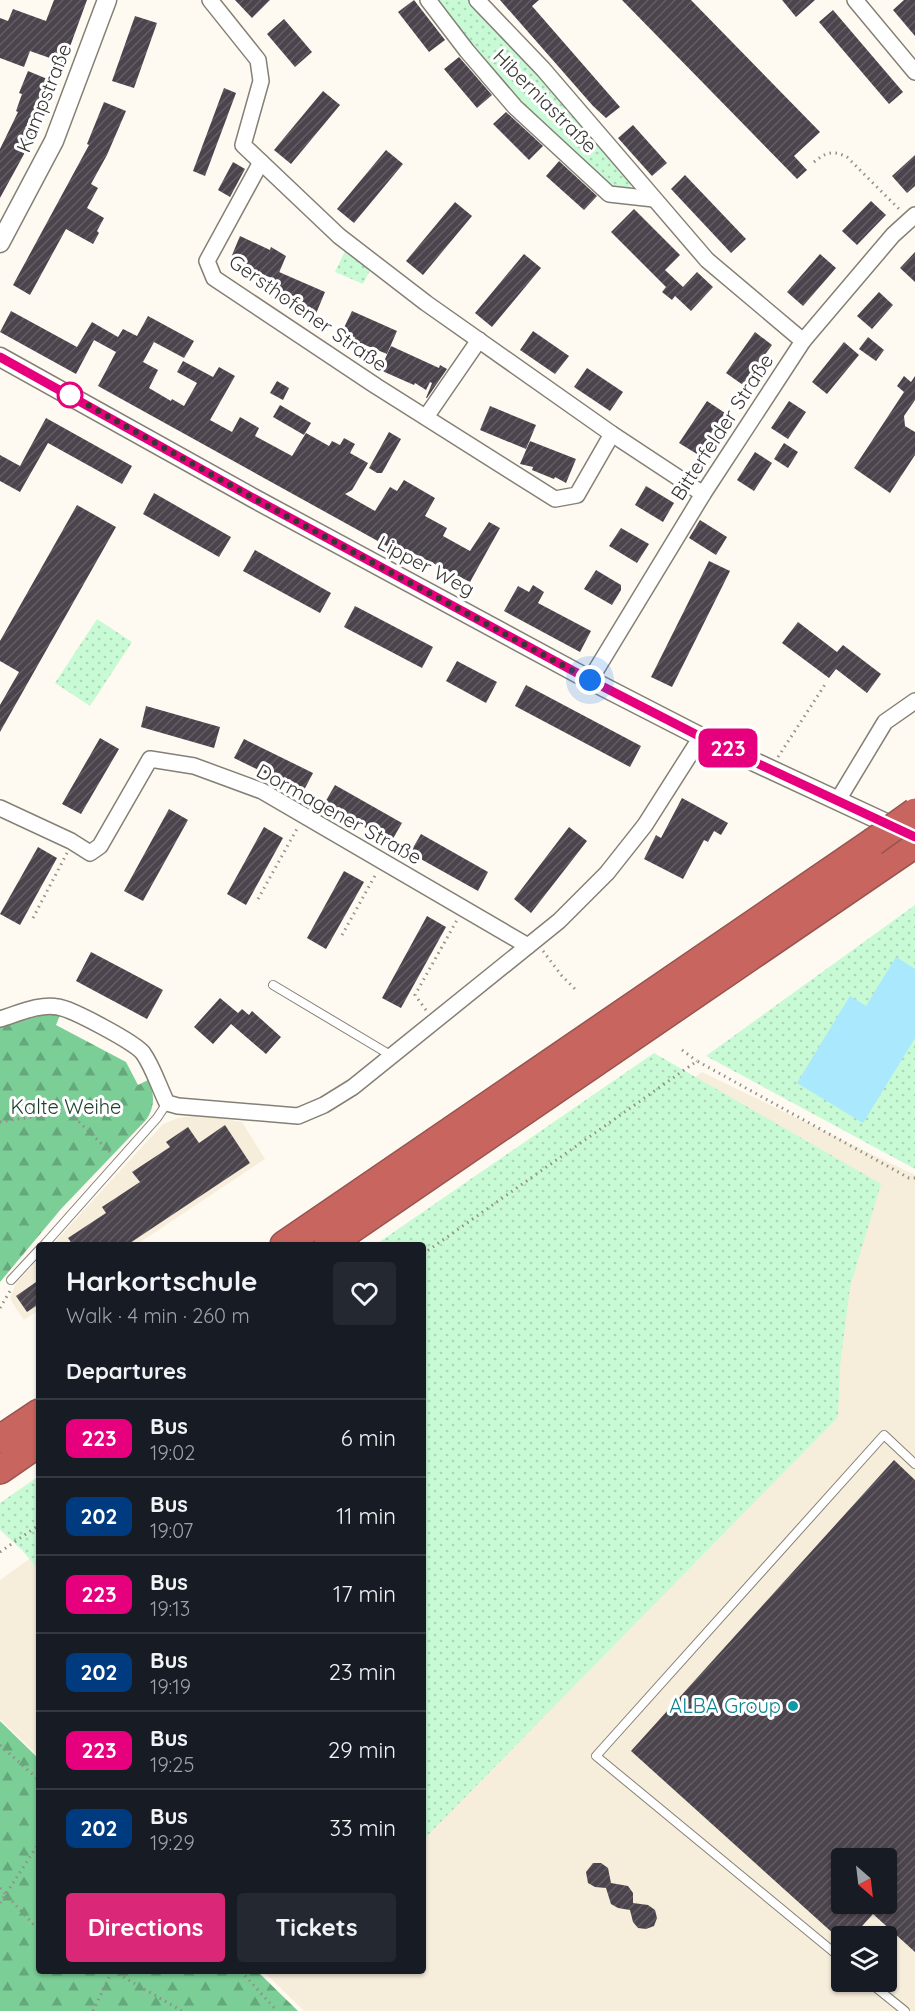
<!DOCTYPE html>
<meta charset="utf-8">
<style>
body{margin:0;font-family:Quicksand,sans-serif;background:#242831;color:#f1f3f6;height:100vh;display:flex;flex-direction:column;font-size:22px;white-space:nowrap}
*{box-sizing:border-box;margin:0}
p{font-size:20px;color:#9ea1a6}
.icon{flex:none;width:33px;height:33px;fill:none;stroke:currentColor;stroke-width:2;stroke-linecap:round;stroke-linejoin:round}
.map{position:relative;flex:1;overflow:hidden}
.panel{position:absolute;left:36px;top:1242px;width:390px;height:732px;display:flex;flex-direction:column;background:#171b24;border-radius:6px;box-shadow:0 2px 4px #0004}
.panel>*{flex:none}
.badge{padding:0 12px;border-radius:9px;font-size:21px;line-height:39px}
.needle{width:39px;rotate:152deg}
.fabs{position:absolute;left:831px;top:1848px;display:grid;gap:12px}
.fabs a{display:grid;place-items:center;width:66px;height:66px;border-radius:6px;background:#171b24;box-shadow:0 2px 4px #0004;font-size:30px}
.you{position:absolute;width:30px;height:30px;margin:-15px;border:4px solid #fff;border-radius:50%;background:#1a73e8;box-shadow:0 0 0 9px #1a73e833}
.map>.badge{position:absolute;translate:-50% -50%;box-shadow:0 0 0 3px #fff}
h2{padding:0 30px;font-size:22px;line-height:54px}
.round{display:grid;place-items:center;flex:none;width:63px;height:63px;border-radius:6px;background:#242831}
.summary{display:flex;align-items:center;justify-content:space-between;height:102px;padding:0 30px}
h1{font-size:28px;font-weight:700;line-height:45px}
.cta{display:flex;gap:12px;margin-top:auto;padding:12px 30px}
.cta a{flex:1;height:69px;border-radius:6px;background:#db2777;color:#fff;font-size:24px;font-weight:700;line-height:69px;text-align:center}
.cta a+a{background:#242831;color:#f1f3f6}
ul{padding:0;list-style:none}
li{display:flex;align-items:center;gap:18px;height:78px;padding:0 30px;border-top:2px solid #363941}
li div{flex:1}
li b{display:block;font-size:22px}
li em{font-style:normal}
li .badge{min-width:66px;font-weight:700;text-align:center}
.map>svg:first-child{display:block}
.built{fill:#f7eddb;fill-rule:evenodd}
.grass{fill:url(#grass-dots)}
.forest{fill:url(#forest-firs)}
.water{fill:#a9e8fd}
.building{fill:url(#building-hatch);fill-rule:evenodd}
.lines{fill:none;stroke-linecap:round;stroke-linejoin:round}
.service-casing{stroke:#858076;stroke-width:10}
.minor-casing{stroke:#858076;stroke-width:18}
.tertiary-casing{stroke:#858076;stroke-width:21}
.motorway-casing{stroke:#975550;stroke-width:30}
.path{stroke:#939089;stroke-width:3;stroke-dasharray:1.5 4.5;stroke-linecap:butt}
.service{stroke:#fff;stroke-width:8}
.minor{stroke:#fff;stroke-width:15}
.tertiary{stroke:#fff;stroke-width:18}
.motorway{stroke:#c9655f;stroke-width:27}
.motorway-bridge-casing{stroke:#975550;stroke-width:30;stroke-linecap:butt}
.motorway-bridge{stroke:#c9655f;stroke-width:27}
.line-casing{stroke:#fff;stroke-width:14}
.line{stroke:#e6007e;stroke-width:9}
.walk{stroke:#393733;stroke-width:6;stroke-dasharray:0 10.8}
.stop-dot{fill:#fff;stroke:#e6007e;stroke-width:3}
.culture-dot{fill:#0f9aa8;stroke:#fff;stroke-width:2}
.labels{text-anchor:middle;stroke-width:6;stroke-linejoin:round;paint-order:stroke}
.street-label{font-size:20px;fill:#393733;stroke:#fff}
.park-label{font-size:20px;fill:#1b3e28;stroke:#fff}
.culture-label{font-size:20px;fill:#0d838f;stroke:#fff;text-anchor:end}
</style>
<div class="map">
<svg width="915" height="2011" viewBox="0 0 915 2011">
<defs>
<pattern id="grass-dots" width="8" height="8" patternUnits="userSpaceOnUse" patternTransform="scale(1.5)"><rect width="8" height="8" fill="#c7fad5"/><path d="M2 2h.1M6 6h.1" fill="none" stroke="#acd7b7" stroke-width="1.8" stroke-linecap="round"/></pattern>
<pattern id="forest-firs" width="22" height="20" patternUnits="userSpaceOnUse" patternTransform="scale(1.5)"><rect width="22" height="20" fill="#7ace96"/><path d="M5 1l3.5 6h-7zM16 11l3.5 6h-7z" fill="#65a87b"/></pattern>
<pattern id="building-hatch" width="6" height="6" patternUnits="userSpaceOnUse" patternTransform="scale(1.5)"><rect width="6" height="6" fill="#4b444c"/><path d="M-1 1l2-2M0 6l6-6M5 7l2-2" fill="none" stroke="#635d64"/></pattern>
</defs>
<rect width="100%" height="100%" fill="#fffaf1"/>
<g class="built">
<path d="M702 1072 915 1175V2011H304L263 1971H423V1274ZM842 1858H886V1904H842ZM842 1936H886V1982H842Z"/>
<path d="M200 1115 242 1122 265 1159 136 1245H52L163 1124 178 1118Z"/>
<path d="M39 1259V1310L24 1320 10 1299 16 1283Z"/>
<path d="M39 1552V1757L0 1719V1580Z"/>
</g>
<g class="grass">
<path d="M434 0H468L531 67 630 182 631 188 618 191 607 184 523 105 499 79Z"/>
<path d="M345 251 370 270 363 284 335 272Z"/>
<path d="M97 619 132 642 90 706 55 683Z"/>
<path d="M915 905V1169L706 1056Z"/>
<path d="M654 1053 881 1184 850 1287 840 1366 838 1417 423 1840V1245H375Z"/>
<path d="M39 1476V1571L22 1550 0 1530V1503Z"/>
</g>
<g class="forest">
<path d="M48 1013H55L60 1015 56 1025 126 1062 138 1085 148 1080C155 1094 155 1107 146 1120L61 1209 0 1282V1028Z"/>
<path d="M0 1721 39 1759V1971H257L298 2011H0Z"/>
</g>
<path class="water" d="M896 957 915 969V1038L863 1123 797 1083 850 996 866 1006Z"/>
<g class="building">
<path d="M54 0H87L64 63 30 51 24 67 0 58V18L8 21 13 9 46 21Z"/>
<path d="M235 0H270L252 18Z"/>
<path d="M414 0 445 40 429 52 398 12Z"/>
<path d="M500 0H539L532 6 620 107 606 118 593 106Z"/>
<path d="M622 0H691L820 132 794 156 807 170 797 179Z"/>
<path d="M782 0H815L796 17Z"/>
<path d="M904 0H915V36L893 10Z"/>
<path d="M833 10 903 92 889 104 819 22Z"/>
<path d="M135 16 157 23 134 88 112 81Z"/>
<path d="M284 19 312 52 295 67 267 34Z"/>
<path d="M459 57 492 95 477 108 444 69Z"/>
<path d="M28 71 57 83 23 156 0 198V149L18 112 16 111 22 94 19 93Z"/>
<path d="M224 88 236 93 205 176 193 171Z"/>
<path d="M323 91 340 105 291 164 274 150Z"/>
<path d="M104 102 126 111 107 155 91 184 98 188 87 208 104 218 97 231 99 233 93 244 66 229 30 295 13 285 89 145 87 144Z"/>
<path d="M506 112 543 146 529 160 493 124Z"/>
<path d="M633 125 667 163 652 176 618 138Z"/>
<path d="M386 150 403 164 354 223 337 209Z"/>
<path d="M915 155V186L907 193 892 176Z"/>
<path d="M559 161 597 196 584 210 546 176Z"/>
<path d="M233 162 245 169 230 197 218 190Z"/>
<path d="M685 175 746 239 731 253 671 189Z"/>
<path d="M871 201 886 215 857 245 842 231Z"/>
<path d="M455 202 472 216 423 275 406 261Z"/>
<path d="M634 209 680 255 665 270 683 287 697 272 713 287 691 311 675 296 672 300 662 292 666 287 611 232Z"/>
<path d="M240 236 270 250 271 247 286 256 276 280 230 260Z"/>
<path d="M915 252V282L900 268Z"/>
<path d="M524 254 541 268 492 327 475 313Z"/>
<path d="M820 254 836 268 803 306 787 292Z"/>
<path d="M279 272 325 292 315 316 303 309 302 311 269 296Z"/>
<path d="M879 292 893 305 872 329 857 316Z"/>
<path d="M11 311 77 347 92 322 118 337 123 329 137 336 148 316 194 341 184 358 154 342 143 362 158 370 149 388 171 401 172 399 184 406 197 383 177 372 183 361 213 377 219 367 235 376 210 420 232 432 240 417 259 428 255 436 292 456 306 433 329 446 332 441 340 445 344 438 355 444 350 453 368 463 352 490 345 494 375 511 390 487 397 491 404 480 435 498 425 516 447 528 443 536 470 551 489 522 500 528 470 582 407 550 403 555 98 386 116 352 94 340 76 374 0 332Z"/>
<path d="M352 311 397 331 387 354 353 340 355 337 341 334Z"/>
<path d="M533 331 569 356 555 374 520 350Z"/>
<path d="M755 332 772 345 743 385 726 373Z"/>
<path d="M868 337 884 350 876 361 859 349Z"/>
<path d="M844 342 859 355 827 394 812 382Z"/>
<path d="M391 346 439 368 440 365 447 369 427 398H426L432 383 430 382 426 390 415 383 414 385 380 370Z"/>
<path d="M587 368 623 392 610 411 574 387Z"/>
<path d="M904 376 911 382 915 376V400L904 416 905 426 915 432V455L890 493 854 468 904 392 897 386Z"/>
<path d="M277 381 289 388 283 400 270 393Z"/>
<path d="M707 401 725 413 697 454 679 443Z"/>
<path d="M789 401 806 412 788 439 771 428Z"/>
<path d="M280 405 311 423 304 435 273 417Z"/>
<path d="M490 406 536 425 526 449 480 430Z"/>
<path d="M46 418 132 466 122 484 48 443 20 492 0 481V455L20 466Z"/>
<path d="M389 432 401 439 382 473H377L369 468Z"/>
<path d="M530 441 576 459 566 483 555 477 554 479 532 470 533 467 520 464Z"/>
<path d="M784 443 798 452 788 468 774 459Z"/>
<path d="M755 452 772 463 754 491 737 480Z"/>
<path d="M646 486 674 503 663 522 635 505Z"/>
<path d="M154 493 231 537 219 557 143 514Z"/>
<path d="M77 505 116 527 0 732V705L19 672 0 661V641Z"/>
<path d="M700 520 727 537 716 555 689 538Z"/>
<path d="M621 528 649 544 637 563 609 546Z"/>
<path d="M255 550 331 593 320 613 243 571Z"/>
<path d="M709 561 730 571 672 687 651 677Z"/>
<path d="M596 570 621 585V590L612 605 584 589Z"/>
<path d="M533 585 544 592 538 603 591 631 580 652 504 611 518 586 529 592Z"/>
<path d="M355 606 433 647 422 668 344 627Z"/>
<path d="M798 622 837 652 843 645 881 674 867 693 836 669 829 678 782 643Z"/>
<path d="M457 661 497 682 486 703 446 681Z"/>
<path d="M526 685 641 746 630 767 515 706Z"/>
<path d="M146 706 220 727 214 748 141 727Z"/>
<path d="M100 738 119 749 81 814 62 804Z"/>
<path d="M244 739 313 773 303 792 234 758Z"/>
<path d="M335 785 402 823 391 842 324 804Z"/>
<path d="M682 798 728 823 721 835 714 831 708 842 704 840 683 879 644 859 656 835 661 838Z"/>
<path d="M169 809 188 820 143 901 124 891Z"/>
<path d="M264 827 283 838 246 905 227 894Z"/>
<path d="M569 827 587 841 531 913 514 899Z"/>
<path d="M421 834 488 872 478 891 410 853Z"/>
<path d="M38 847 57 858 20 925 0 914Z"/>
<path d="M344 871 364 882 326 949 307 938Z"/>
<path d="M427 916 446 927 401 1008 382 998Z"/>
<path d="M91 952 163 990 147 1019 76 981Z"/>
<path d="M220 998 238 1013 242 1009 249 1015 252 1011 281 1037 266 1054 231 1024 213 1044 194 1027Z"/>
<path d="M225 1125 250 1163 127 1245H73L68 1238 106 1213 102 1207 140 1182 132 1172 170 1147 166 1142 188 1127 199 1143Z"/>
<path d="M39 1280V1304L27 1312 16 1296Z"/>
<path d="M894 1460 915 1480V1952L873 1914 853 1936H836L631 1751ZM842 1858H886V1904H842Z"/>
<path d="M593 1863H601L608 1868 611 1883 628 1886 633 1893V1903L648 1905 655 1910 657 1918 654 1926 646 1929 638 1928 633 1922 630 1910 618 1908 611 1904 606 1888 595 1887 588 1883 586 1872Z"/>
</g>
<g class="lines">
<g class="service-casing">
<g id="service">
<path d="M273 985 392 1056"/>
<path d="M44 1245 157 1118 167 1103"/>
<path d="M11 1280 39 1250"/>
<path d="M842 1959 596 1756 884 1435 915 1464"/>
<path d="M869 1982 905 2011"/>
</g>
</g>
<g class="minor-casing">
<g id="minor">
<path d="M210 0 258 60 261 81 243 145 339 236 426 303 612 434 703 494"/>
<path d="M428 0 467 51 515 107 609 194 654 199"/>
<path d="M477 0 543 69 707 260 803 341"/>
<path d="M855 0 915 72"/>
<path d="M261 162 207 261 214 278 376 386 555 499 577 495 612 434"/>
<path d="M426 417 479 340"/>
<path d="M590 680 703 494 803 341 893 235 915 215"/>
<path d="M838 800 885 722 915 701"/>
<path d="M0 808 71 841 90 853 100 846 150 759 194 766 262 791 528 946"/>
<path d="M0 1019C17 1014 40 1003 58 1007 72 1009 134 1042 143 1053 153 1067 159 1087 167 1103L178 1106 298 1116 324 1105 353 1087 559 921 607 873 645 825 701 737"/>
</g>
</g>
<g class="tertiary-casing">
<g id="tertiary">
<path d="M0 243 54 141 107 0"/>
<path d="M0 357 255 499 590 680 701 737 903 831"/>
</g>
</g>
<g class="motorway-casing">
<g id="motorway">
<path d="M284 1245 873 842"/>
<path d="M328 1245 915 844"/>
<path d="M0 1439 39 1413"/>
<path d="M0 1470 39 1443"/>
</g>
</g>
<g class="path">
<path d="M814 162C826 152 833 150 847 157L900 210"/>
<path d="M778 757 826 683"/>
<path d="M258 899 298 827"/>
<path d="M33 918 67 853"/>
<path d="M342 935 376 874"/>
<path d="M543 951 562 976 575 989"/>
<path d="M426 1010 415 995 457 920"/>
<path d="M682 1050 697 1061"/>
<path d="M0 1122 68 1111 111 1153"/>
<path d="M423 1254 697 1061 909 1178H915"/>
<path d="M0 1308 10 1291"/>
<path d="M0 1552 39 1525"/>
<path d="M0 1745 39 1780"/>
<path d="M0 1888 34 1925 39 1928"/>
<path d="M0 1903 39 1843"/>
<path d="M113 1971 182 2011"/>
<path d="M241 1971 277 2011"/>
<path d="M93 2011 112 1971"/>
</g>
<use href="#service" class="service"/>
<use href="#minor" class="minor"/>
<use href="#tertiary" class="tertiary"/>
<use href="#motorway" class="motorway"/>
<g class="motorway-bridge-casing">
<path id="motorway-bridge" d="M873 842 915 812"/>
</g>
<use href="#motorway-bridge" class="motorway-bridge"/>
</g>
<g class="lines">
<g class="line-casing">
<path id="line" d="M0 357 255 499 590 680 701 737 915 837"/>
</g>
<use href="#line" class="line"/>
<path class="walk" d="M70 395 255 499 590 680"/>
</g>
<circle class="stop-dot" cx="70" cy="395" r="12"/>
<circle class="culture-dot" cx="793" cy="1706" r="6"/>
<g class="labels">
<g class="street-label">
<text transform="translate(44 98) rotate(-68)" y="7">Kampstraße</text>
<text transform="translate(545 101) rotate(45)" y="7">Hiberniastraße</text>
<text transform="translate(308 313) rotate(35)" y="7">Gersthofener Straße</text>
<text transform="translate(722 427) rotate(-57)" y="7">Bitterfelder Straße</text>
<text transform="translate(426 566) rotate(28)" y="7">Lipper Weg</text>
<text transform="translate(339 814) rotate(29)" y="7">Dormagener Straße</text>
</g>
<g class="park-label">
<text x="66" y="1114">Kalte Weihe</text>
</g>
<g class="culture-label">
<text x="781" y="1713">ALBA Group</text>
</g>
</g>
</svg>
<div class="fabs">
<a><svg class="needle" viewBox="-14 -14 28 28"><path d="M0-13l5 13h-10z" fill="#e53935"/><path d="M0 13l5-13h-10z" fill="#9ea1a6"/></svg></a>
<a><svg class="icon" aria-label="layers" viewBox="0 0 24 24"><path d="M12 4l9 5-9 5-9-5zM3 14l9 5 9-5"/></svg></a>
</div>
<div class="you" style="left:590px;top:680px"></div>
<b class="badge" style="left:728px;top:748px;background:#e6007e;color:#fff">223</b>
<section class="panel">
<div class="summary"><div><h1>Harkortschule</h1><p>Walk · 4 min · 260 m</p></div><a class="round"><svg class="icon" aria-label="heart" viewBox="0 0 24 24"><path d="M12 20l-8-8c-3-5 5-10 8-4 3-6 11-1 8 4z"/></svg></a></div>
<h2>Departures</h2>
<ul>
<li><span class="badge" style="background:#e6007e;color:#fff">223</span><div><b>Bus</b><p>19:02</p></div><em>6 min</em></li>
<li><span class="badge" style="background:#003b80;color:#fff">202</span><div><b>Bus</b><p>19:07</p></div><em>11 min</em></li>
<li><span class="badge" style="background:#e6007e;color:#fff">223</span><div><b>Bus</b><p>19:13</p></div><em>17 min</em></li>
<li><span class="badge" style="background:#003b80;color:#fff">202</span><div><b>Bus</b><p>19:19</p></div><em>23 min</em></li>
<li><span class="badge" style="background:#e6007e;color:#fff">223</span><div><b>Bus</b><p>19:25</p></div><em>29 min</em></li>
<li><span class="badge" style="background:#003b80;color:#fff">202</span><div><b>Bus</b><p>19:29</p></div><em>33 min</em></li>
</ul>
<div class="cta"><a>Directions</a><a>Tickets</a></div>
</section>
</div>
